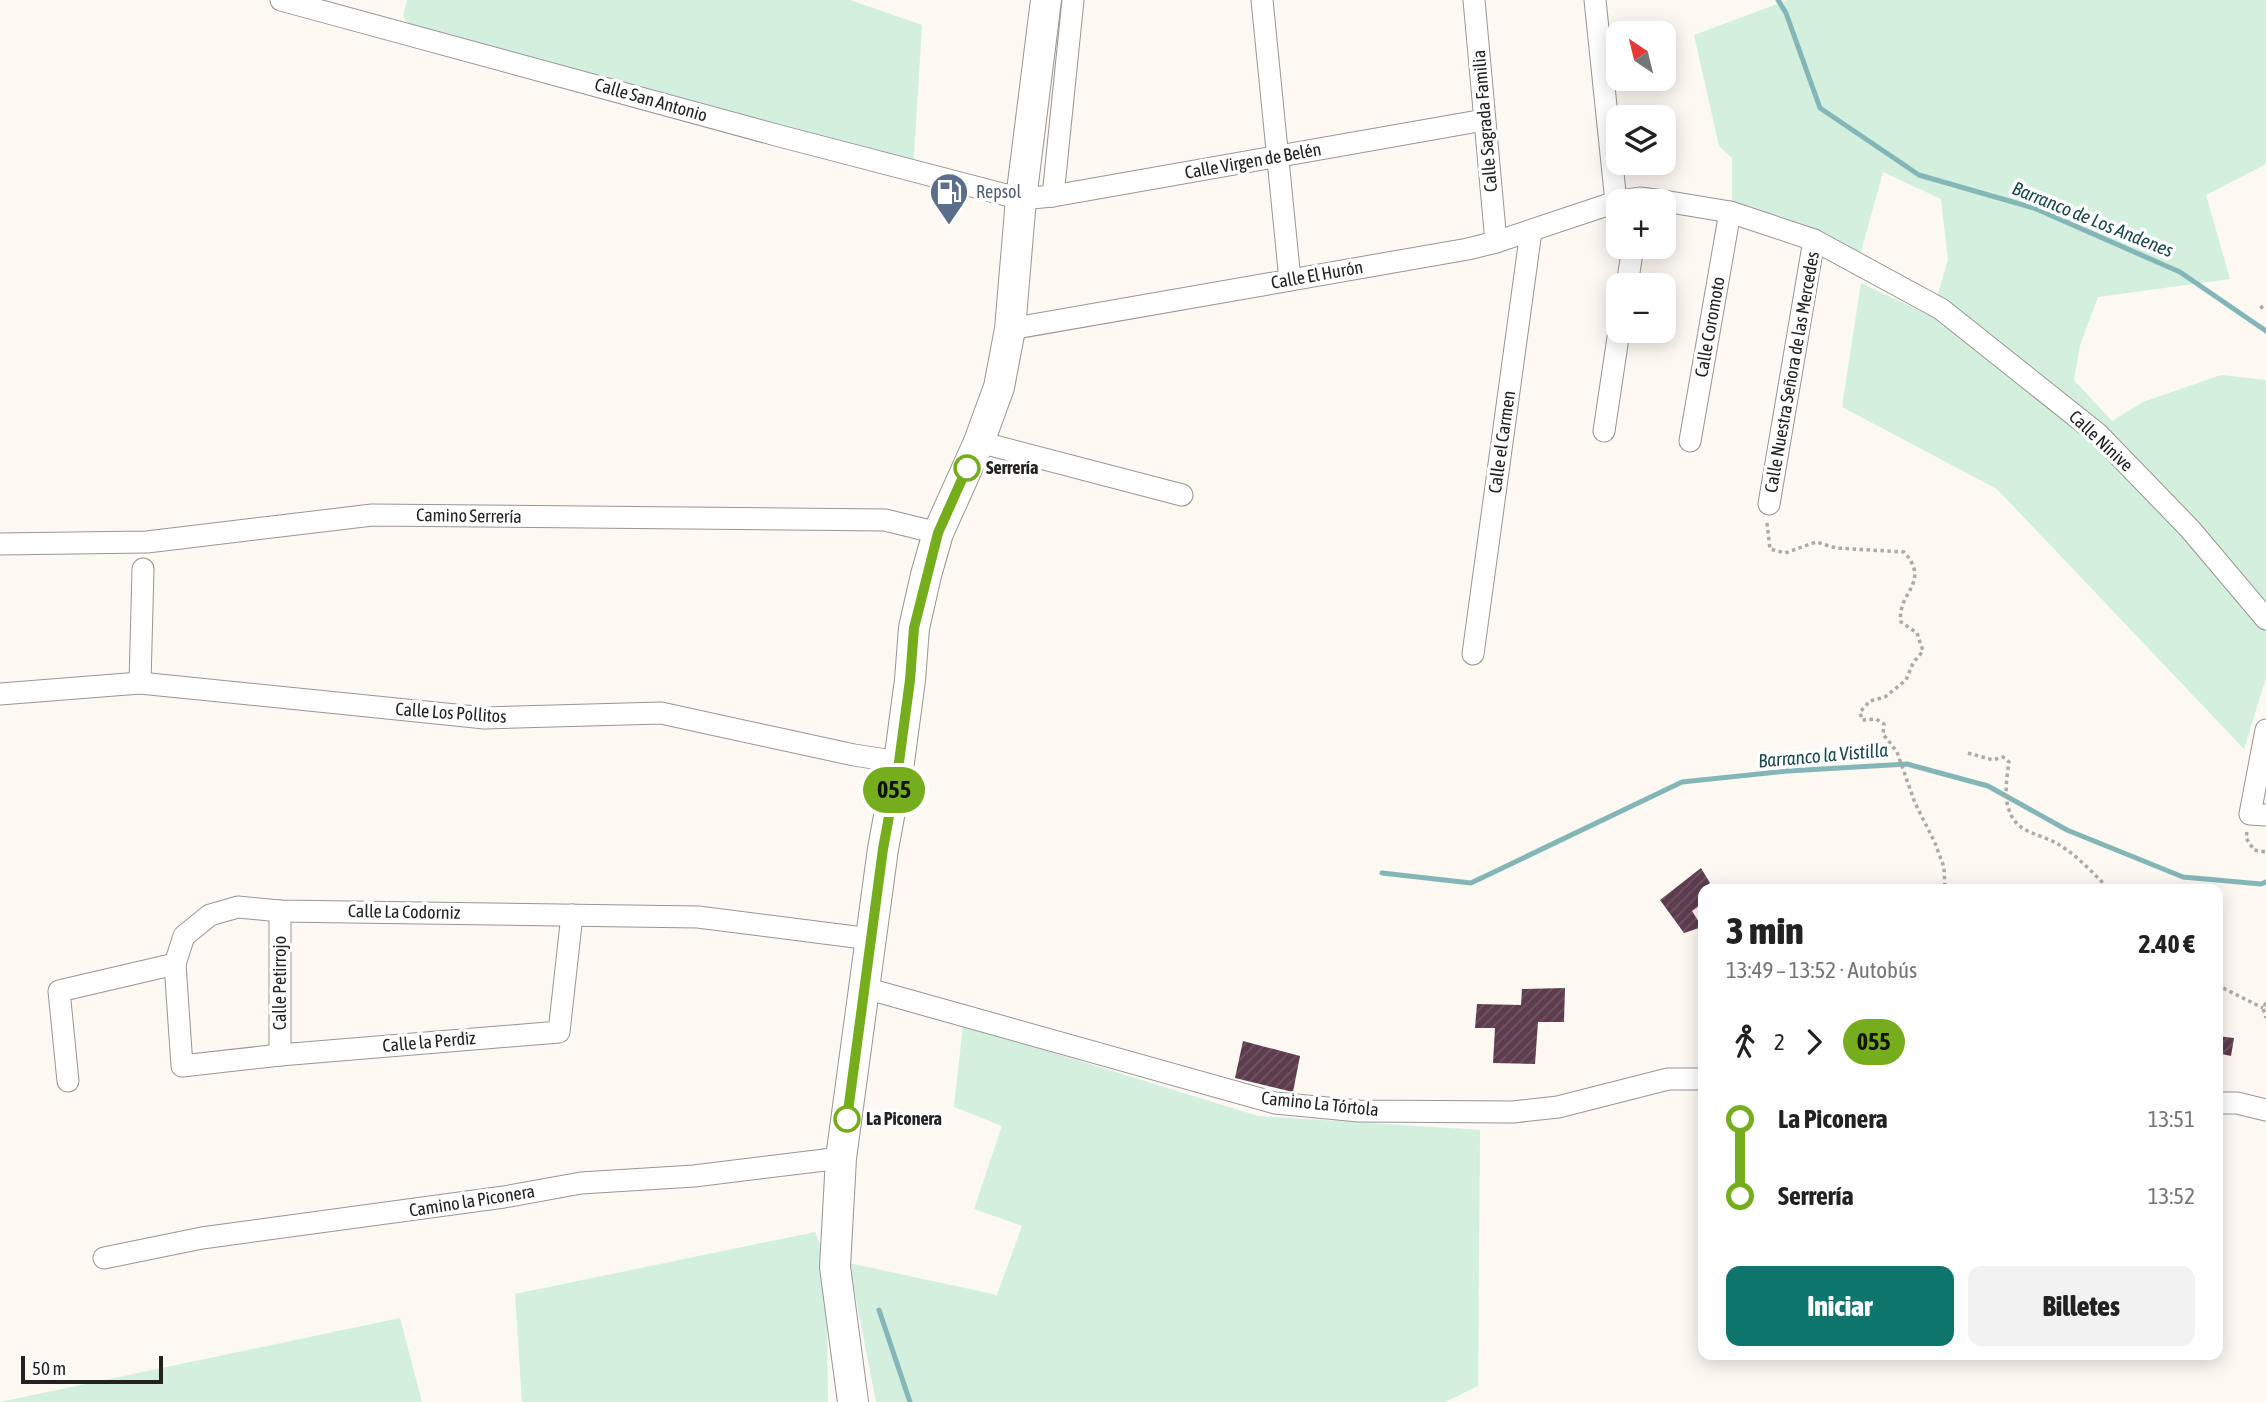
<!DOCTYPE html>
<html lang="es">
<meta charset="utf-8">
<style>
body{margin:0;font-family:"Asap Condensed",sans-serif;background:#f2f2f2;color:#222;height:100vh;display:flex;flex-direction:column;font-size:26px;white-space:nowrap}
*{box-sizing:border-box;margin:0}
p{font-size:23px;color:#767676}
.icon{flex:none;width:38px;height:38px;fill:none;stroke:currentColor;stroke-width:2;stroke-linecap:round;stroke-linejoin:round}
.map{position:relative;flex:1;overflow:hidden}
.drawer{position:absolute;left:1698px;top:884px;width:525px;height:476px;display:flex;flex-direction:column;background:#fff;border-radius:14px;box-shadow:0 4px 18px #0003}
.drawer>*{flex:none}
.badge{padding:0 14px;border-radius:23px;font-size:24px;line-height:46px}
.needle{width:46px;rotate:325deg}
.fabs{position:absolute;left:1606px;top:21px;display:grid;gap:14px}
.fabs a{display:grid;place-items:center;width:70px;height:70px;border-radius:14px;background:#fff;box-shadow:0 4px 18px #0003;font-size:35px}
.scale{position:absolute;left:21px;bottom:18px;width:142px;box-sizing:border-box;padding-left:7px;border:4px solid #232220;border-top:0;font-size:19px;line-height:24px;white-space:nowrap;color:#232220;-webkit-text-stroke:5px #fff;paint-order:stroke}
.map>.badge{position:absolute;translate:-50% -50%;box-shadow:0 0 0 4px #fff}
.legs{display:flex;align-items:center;gap:10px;height:77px;padding:0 28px;font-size:23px}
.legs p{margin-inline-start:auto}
.head{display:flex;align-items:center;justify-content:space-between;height:119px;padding:0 28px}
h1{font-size:38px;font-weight:800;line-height:52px}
.action{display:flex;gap:14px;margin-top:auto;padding:14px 28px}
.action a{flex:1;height:80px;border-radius:14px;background:#0f766e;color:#fff;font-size:28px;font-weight:800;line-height:80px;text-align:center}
.action a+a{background:#f2f2f2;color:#222}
ul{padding:0 28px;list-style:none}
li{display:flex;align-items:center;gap:24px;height:77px;font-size:26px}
li i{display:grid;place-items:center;width:10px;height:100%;margin:0 9px;background:currentColor}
li i::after{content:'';width:18px;height:18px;margin:-9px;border:5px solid;border-radius:50%;background:#fff}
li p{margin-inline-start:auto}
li:first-child i{background:linear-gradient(#0000 50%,currentColor 0)}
li:last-child i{background:linear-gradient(currentColor 50%,#0000 0)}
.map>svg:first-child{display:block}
.grass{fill:#d3efdd}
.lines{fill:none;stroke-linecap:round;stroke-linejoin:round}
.stream{stroke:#84b6b8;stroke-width:5}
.building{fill:url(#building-hatch)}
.street-casing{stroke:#999590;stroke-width:23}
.secondary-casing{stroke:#999590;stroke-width:32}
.path{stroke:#adaaa5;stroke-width:3.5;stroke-dasharray:3.5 3.5;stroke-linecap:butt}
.street{stroke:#fff;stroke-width:21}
.secondary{stroke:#fff;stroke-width:30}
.line-1-casing{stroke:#fff;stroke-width:16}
.line-1{stroke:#75ad1c;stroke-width:10}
.stop-1-dot{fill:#fff;stroke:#75ad1c;stroke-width:3.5}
.labels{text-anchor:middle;stroke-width:7;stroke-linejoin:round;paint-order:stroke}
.street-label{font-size:18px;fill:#232220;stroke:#fff}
.service-label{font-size:18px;fill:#4e5e75;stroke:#fff;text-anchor:start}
.stop-label{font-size:18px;font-weight:bold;fill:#232220;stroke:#fff;text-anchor:start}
.water-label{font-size:19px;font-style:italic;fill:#1b484a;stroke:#fff}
</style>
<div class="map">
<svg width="2266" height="1402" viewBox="0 0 2266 1402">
<defs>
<pattern id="building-hatch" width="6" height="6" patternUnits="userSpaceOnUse" patternTransform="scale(1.75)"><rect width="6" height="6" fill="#5d3c4e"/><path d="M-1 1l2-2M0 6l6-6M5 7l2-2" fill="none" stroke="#705664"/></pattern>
</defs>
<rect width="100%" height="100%" fill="#fcf8f2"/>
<g class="grass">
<path d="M407 0H850L922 25 913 171 417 37 403 16Z"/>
<path d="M1788 0H2266V164L2206 195 2230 279 2098 297 2080 345 2074 380 2112 421 2143 402 2221 375 2266 380V678L2244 749 1997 489 1842 407 1861 283 1931 316 1948 260 1941 199 1883 172 1861 252 1732 204V158L1719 146 1694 35Z"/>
<path d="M963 1025 1258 1116 1480 1130 1478 1386 1445 1402H876L849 1263 997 1295 1022 1226 974 1209 1002 1126 954 1107Z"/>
<path d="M815 1232 826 1258 828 1402H522L515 1294Z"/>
<path d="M400 1318 422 1402H0Z"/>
</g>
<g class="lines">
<g class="stream">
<path d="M1778 0 1786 13 1820 108 1919 175 2034 208 2180 272 2266 331"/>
<path d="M1382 873 1471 883 1682 782 1788 771 1907 764 1988 786 2067 830 2183 877 2261 884 2266 882"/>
<path d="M879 1310 910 1402"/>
</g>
</g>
<g class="building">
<path d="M1701 868 1710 883 1703 889V903L1692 911 1702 927 1684 933 1660 900Z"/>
<path d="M1565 988 1564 1022H1538L1535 1064 1493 1063 1495 1028H1475L1477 1004 1521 1005 1522 989Z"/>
<path d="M2217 1036 2234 1038 2231 1056 2217 1053Z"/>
<path d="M1243 1041 1300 1056 1293 1092 1235 1078Z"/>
</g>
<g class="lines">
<g class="street-casing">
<g id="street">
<path d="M281 0 776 135 1021 199 1053 196 1484 120"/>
<path d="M1262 0 1290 280"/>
<path d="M1474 0 1496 242"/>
<path d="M1595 0 1616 202"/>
<path d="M1053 196 1073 0"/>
<path d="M1620 201 1640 198 1663 201"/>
<path d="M1664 201 1730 212 1814 240 1941 309 2098 434 2190 529 2266 619"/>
<path d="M1627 285 1633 247"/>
<path d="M1010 329 1468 249 1496 242 1619 201"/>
<path d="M1604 431 1619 331"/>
<path d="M1690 441 1730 212"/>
<path d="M979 442 1182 495"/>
<path d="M1769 504 1814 240"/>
<path d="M0 544 147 542 372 515 885 520 938 533"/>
<path d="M1473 654 1531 231"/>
<path d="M140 683 143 569"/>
<path d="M0 694 140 683 485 718 661 713 854 755 899 762"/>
<path d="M2266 730 2250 814 2266 815"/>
<path d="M280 911V1055"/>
<path d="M175 964 182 1066 280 1055 559 1032 572 915"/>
<path d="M865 988 1275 1103 1359 1111 1513 1112 1558 1107 1668 1079H1703"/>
<path d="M68 1081 59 991 175 964 184 936 210 915 238 907 280 911 698 917 871 939"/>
<path d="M2217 1103H2237L2266 1110"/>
<path d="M104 1258 202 1238 504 1197 581 1183 694 1176 841 1158"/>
</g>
</g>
<g class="secondary-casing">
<path id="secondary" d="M853 1402 835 1267 841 1158 883 849 899 762 910 680 914 628 926 575 938 533 979 442 999 387 1010 329 1021 199 1046 0"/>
</g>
<g class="path">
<path d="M2260 308 2266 305"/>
<path d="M1767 523 1770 549 1785 553 1816 542 1836 548 1904 552C1932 583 1896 593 1901 622L1917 633 1923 651 1913 663 1906 680 1885 697 1870 701 1860 712 1862 720 1876 719 1884 724 1883 734 1897 752 1915 803 1935 843 1944 867 1945 889"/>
<path d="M1968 753 1993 760 2003 757 2009 762C2006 783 2001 812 2021 827 2031 834 2045 837 2056 843 2076 854 2093 873 2109 889"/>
<path d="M2247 832 2246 838 2254 850 2266 852"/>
<path d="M2217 985 2263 1008"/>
<path d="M2266 1003 2263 1008 2266 1018"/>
</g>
<use href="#street" class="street"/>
<use href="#secondary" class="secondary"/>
</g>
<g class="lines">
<g class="line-1-casing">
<path id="line-1" d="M847 1119 883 849 899 762 910 680 914 628 938 533 967 468"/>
</g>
<use href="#line-1" class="line-1"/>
</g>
<defs>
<g id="fuel-pin" transform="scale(2.0125)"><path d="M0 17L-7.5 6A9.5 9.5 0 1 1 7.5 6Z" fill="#5c6f8a" stroke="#fff"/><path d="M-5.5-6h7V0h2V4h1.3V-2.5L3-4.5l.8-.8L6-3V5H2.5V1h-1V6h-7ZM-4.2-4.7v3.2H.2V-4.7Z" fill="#fff"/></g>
</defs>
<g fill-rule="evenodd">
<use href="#fuel-pin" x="949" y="192"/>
</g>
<g class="stop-1-dot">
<circle cx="967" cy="468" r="12"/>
<circle cx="847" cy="1119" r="12"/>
</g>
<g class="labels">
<g class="street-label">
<text transform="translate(651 100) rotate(16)" y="6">Calle San Antonio</text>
<text transform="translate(1485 121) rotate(-95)" y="6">Calle Sagrada Familia</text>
<text transform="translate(1253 161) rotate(-10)" y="6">Calle Virgen de Belén</text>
<text transform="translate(1317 275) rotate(-10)" y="6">Calle El Hurón</text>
<text transform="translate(1710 327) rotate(-80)" y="6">Calle Coromoto</text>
<text transform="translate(1792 372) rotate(-80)" y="6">Calle Nuestra Señora de las Mercedes</text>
<text transform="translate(2101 441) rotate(43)" y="6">Calle Nínive</text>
<text transform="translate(1502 442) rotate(-82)" y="6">Calle el Carmen</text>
<text transform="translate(469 516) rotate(1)" y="6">Camino Serrería</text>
<text transform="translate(451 713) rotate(4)" y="6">Calle Los Pollitos</text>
<text transform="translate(404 912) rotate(1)" y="6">Calle La Codorniz</text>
<text transform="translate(280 983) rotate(-90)" y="6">Calle Petirrojo</text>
<text transform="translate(429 1042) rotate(-5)" y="6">Calle la Perdiz</text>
<text transform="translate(1320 1104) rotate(6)" y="6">Camino La Tórtola</text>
<text transform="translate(472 1201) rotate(-9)" y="6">Camino la Piconera</text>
</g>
<g class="service-label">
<text x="976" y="198">Repsol</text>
</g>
<g class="stop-label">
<text x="986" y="474">Serrería</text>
<text x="866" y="1125">La Piconera</text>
</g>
<g class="water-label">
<text transform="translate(2093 219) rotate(22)" y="7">Barranco de Los Andenes</text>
<text transform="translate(1823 755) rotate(-5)" y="7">Barranco la Vistilla</text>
</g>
</g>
</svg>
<div class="fabs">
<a><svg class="needle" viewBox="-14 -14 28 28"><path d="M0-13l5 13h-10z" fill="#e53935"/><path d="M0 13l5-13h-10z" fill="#767676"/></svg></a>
<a><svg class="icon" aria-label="layers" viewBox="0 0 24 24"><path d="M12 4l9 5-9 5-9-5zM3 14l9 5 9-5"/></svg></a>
<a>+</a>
<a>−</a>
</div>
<div class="scale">50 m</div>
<b class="badge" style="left:894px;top:790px;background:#75ad1c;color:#111">055</b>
<section class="drawer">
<div class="head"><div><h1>3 min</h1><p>13:49 – 13:52 · Autobús</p></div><b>2.40 €</b></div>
<div class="legs"><svg class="icon" aria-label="walk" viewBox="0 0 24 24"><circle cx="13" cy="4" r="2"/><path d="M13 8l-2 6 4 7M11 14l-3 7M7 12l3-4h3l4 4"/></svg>2<svg class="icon" aria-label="forward" viewBox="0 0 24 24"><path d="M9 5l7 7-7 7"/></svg><b class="badge" style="background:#75ad1c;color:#111">055</b></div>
<ul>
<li><i style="color:#75ad1c"></i><b>La Piconera</b><p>13:51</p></li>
<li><i style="color:#75ad1c"></i><b>Serrería</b><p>13:52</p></li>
</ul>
<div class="action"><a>Iniciar</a><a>Billetes</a></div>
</section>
</div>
